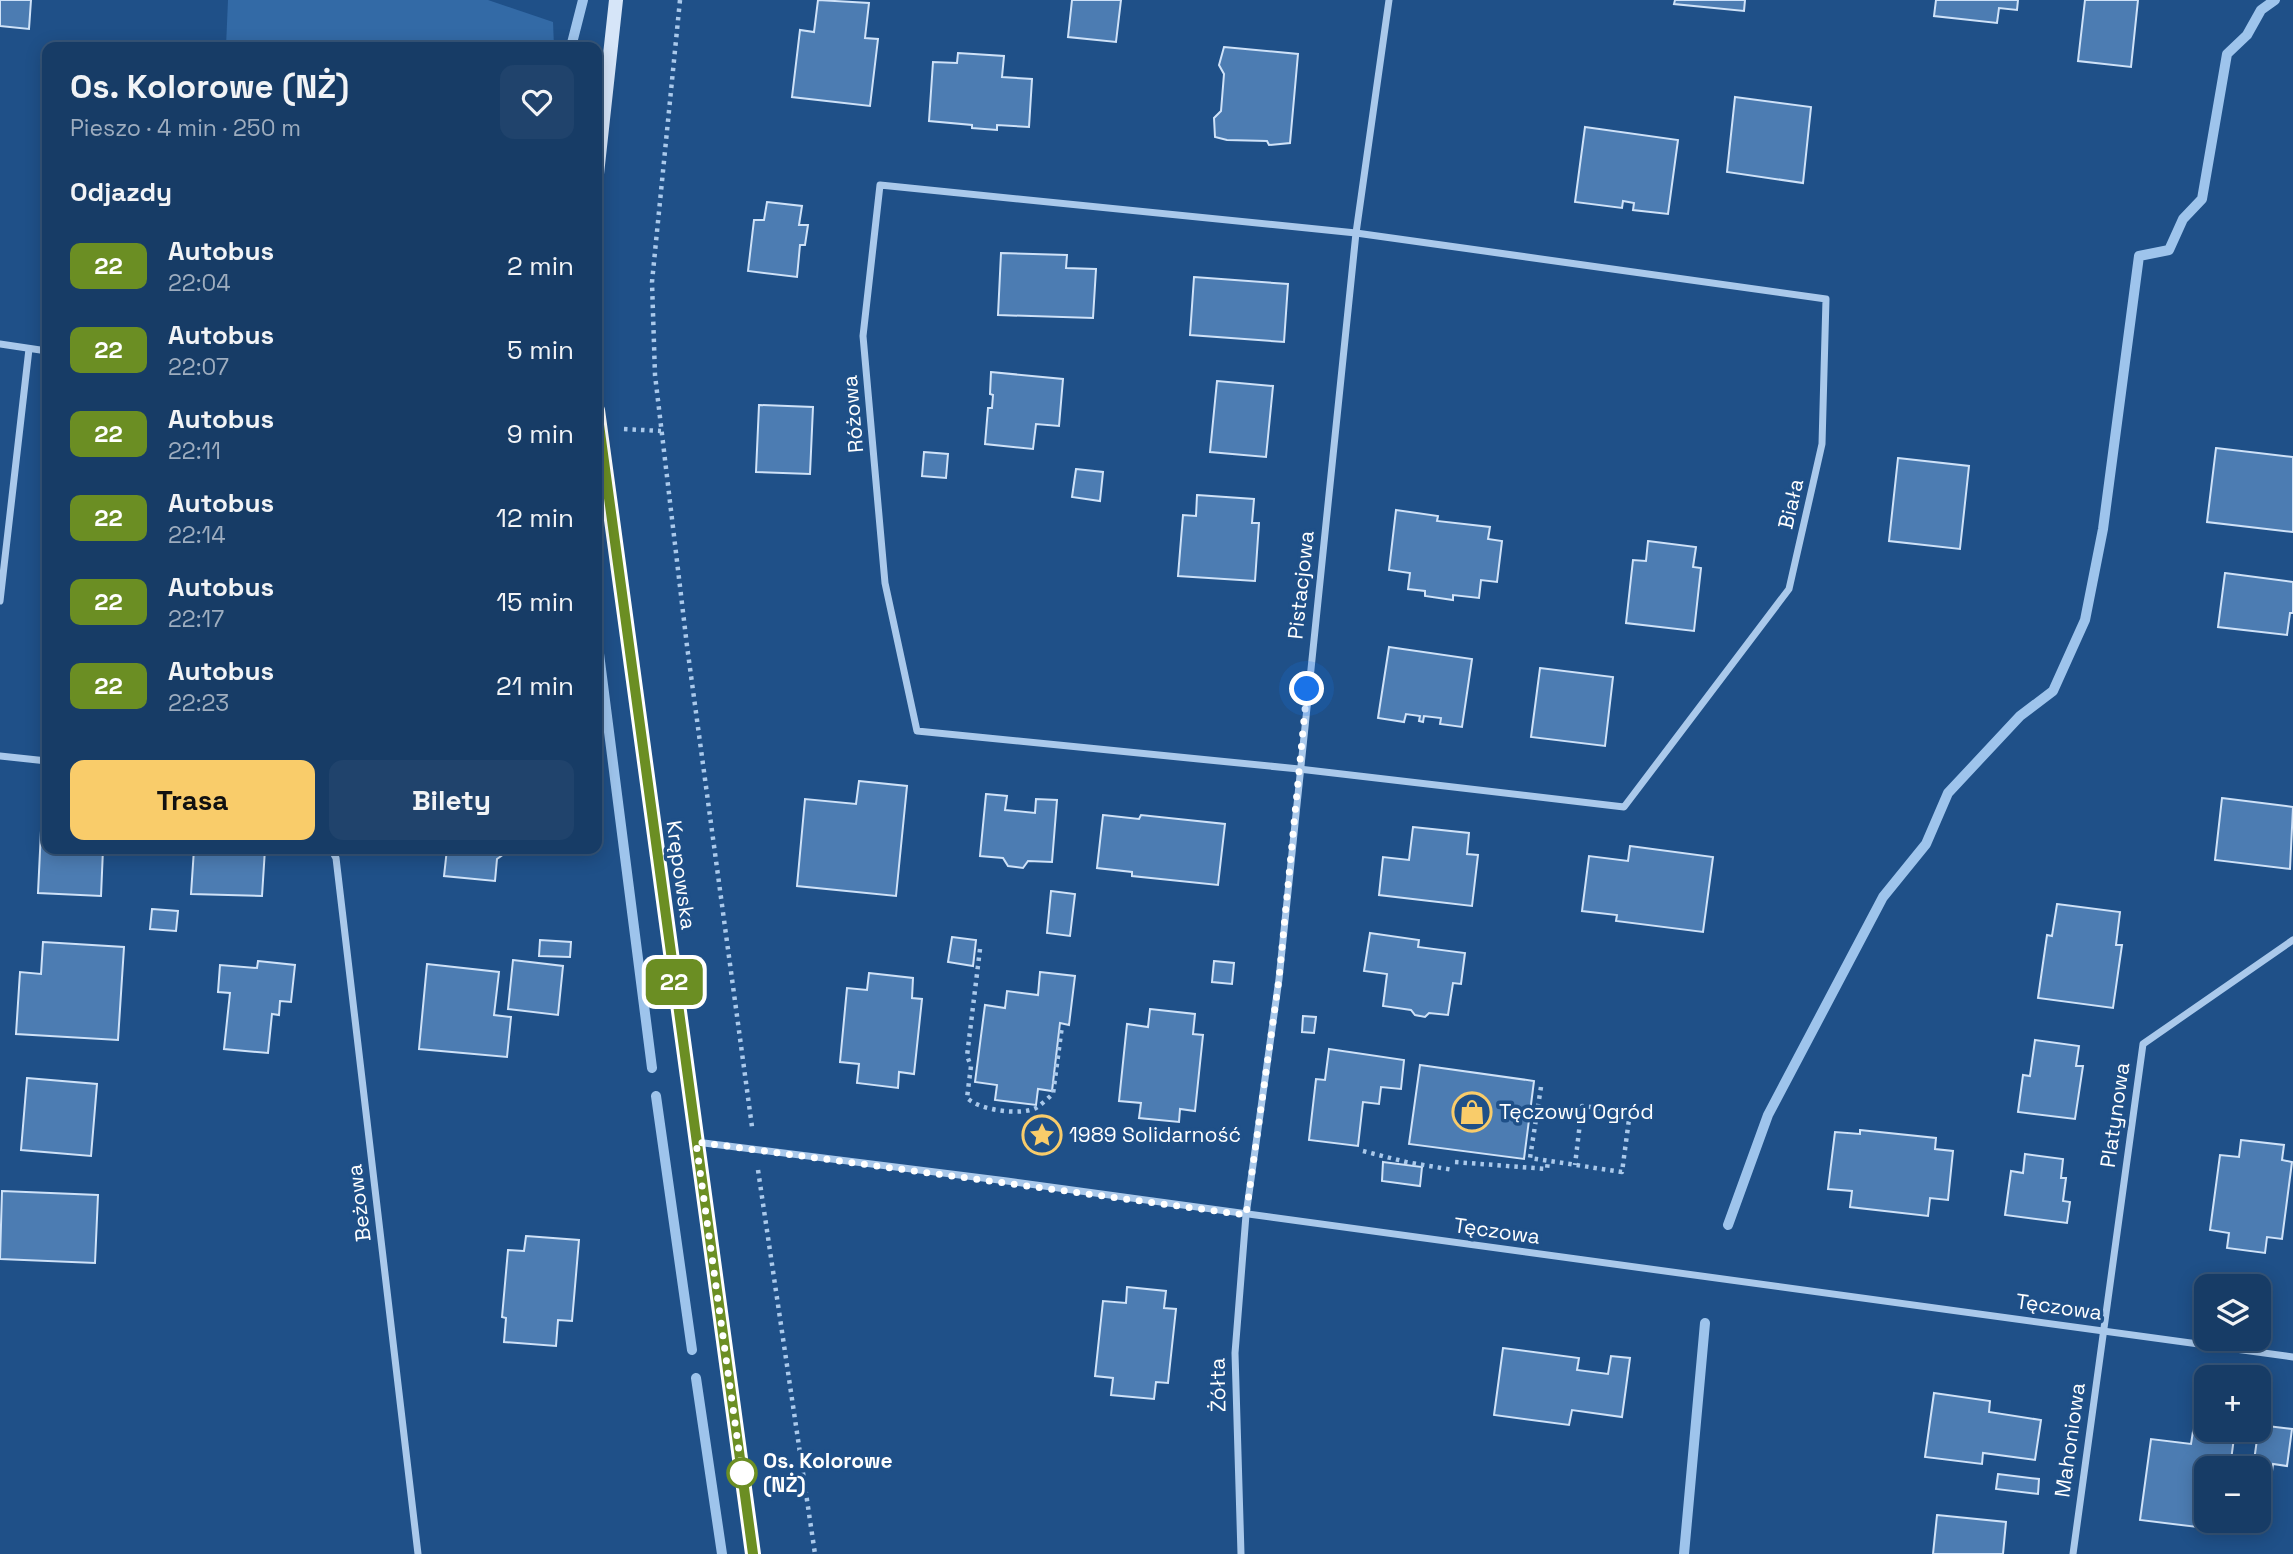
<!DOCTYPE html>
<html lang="pl">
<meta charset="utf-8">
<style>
body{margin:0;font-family:"Space Grotesk",sans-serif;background:#20436c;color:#f1f3f6;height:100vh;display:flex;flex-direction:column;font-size:26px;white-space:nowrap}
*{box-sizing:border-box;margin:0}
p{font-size:23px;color:#9eadbf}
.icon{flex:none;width:38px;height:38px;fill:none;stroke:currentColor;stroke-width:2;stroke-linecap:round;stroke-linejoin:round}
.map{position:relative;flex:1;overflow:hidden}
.sheet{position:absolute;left:42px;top:42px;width:560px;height:812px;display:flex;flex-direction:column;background:#173c66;border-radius:14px;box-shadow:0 4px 18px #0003,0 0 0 2px #36567a}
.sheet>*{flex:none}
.badge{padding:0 14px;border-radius:10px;font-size:24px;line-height:46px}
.fabs{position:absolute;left:2194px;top:1274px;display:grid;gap:14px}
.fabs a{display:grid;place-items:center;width:77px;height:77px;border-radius:14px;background:#173c66;box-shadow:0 4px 18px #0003,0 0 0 2px #36567a;font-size:35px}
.you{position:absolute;width:35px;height:35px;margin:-18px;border:5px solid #fff;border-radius:50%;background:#1a73e8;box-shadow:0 0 0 10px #1a73e833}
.map>.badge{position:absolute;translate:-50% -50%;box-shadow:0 0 0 4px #fff}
h2{padding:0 28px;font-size:26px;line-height:63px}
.round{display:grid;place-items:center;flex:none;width:74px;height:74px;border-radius:14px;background:#20436c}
.summary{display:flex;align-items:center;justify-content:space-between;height:119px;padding:0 28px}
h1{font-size:33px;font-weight:700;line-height:52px}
.primary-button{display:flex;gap:14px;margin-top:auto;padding:14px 28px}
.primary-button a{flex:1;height:80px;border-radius:14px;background:#f9cc6a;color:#111;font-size:28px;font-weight:700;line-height:80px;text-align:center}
.primary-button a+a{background:#20436c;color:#f1f3f6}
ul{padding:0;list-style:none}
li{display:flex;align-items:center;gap:21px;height:84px;padding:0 28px}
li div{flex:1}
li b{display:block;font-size:26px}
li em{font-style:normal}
li .badge{min-width:77px;font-weight:700;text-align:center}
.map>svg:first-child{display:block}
.green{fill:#336aa6}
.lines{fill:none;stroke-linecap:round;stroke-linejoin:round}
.stream{stroke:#9ec4ec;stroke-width:10}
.building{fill:#4c7cb2;stroke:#cfe2f8;stroke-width:2}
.path{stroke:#aac9eb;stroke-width:4.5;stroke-dasharray:3.5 5;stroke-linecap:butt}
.street{stroke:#aac9eb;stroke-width:7}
.secondary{stroke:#d6e5f8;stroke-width:14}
.line-casing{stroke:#fff;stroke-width:16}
.line{stroke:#6b8e23;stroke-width:10}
.walk{stroke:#fff;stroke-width:7;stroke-dasharray:0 12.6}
.stop-dot{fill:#fff;stroke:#6b8e23;stroke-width:3.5}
.labels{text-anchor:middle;stroke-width:7;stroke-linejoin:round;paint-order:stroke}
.street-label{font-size:21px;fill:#fff;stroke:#1f5088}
.poi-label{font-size:21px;fill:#fff;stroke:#1f5088;text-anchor:start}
.stop-label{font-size:21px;font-weight:bold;fill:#fff;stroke:#1f5088;text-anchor:start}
</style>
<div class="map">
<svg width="2293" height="1554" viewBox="0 0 2293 1554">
<rect width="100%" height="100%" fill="#1f5088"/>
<path class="green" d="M228 0H488L553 22 554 47H226Z"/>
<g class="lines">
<g class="stream">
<path d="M571 47 583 0"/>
<path d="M597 638 652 1068"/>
<path d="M656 1096 692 1350"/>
<path d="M1728 1225 1768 1115 1883 897 1926 844 1948 793 2020 716 2053 691 2085 620 2103 529 2139 256 2169 250 2183 219 2202 199 2227 54 2247 35 2261 10 2275 0"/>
<path d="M696 1378 722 1554"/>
<path d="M1684 1554 1705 1323"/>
</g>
</g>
<g class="building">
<path d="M0 0H31L29 29 0 26Z"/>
<path d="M818 0 869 3 865 38 878 39 870 106 792 97 800 30 814 32Z"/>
<path d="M1072 0H1121L1116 42 1068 37Z"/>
<path d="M1675 0H1745L1744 11 1674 4Z"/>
<path d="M1936 0H2018L2017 10 1999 8 1997 23 1934 16Z"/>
<path d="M2085 0H2138L2131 67 2078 61Z"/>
<path d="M1224 47 1298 54 1290 143 1269 145 1267 141 1227 140 1215 137 1214 118 1221 111 1224 74 1219 65Z"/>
<path d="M958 53 1004 56 1002 77 1032 79 1029 127 997 125V130L972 128V125L929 121 933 62 957 63Z"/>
<path d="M1735 97 1811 107 1803 183 1727 172Z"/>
<path d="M1585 127 1678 140 1668 214 1633 210 1634 203 1623 201 1622 208 1575 202Z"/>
<path d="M767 202 802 206 799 225H808L805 245H800L797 277 748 271 754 220H764Z"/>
<path d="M1001 253 1067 255 1066 268 1096 269 1093 318 998 315Z"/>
<path d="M1194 277 1288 284 1284 342 1190 335Z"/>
<path d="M991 372 1063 379 1059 426 1036 424 1033 449 985 444 988 408H992L993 395 990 394Z"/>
<path d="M1217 381 1273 386 1266 457 1210 452Z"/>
<path d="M759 405 813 407 810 474 756 472Z"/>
<path d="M2216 448 2293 457V532L2207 522Z"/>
<path d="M924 452 948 454 946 478 922 476Z"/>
<path d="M1898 458 1969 466 1960 549 1889 541Z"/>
<path d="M1076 469 1103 472 1100 501 1072 497Z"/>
<path d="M1197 495 1254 499 1252 523H1259L1255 581 1178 576 1183 515 1196 516Z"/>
<path d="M1396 510 1438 516 1437 521 1490 527 1488 539 1502 541 1497 582 1481 580 1479 598 1453 595V600L1425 596V591L1408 589 1410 573 1389 570Z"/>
<path d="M1648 541 1696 547 1693 567 1701 568 1694 631 1626 623 1633 560 1646 561Z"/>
<path d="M2225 573 2293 582V613H2290L2287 635 2218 627Z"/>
<path d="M1389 647 1472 659 1462 727 1440 724 1441 718 1424 716 1423 722 1419 721 1420 716 1406 714 1404 722 1378 718Z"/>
<path d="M1540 668 1613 677 1605 746 1531 737Z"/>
<path d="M859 781 907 786 896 896 797 886 805 799 856 804Z"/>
<path d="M986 794 1007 796 1005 810 1035 813 1036 799 1057 800 1052 862 1028 861 1023 868 1008 866 1003 858 980 856Z"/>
<path d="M2222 798 2293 807 2290 869 2215 860Z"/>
<path d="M42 810H47V849H103L101 896 38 893Z"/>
<path d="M1103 815 1139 819 1141 815 1225 824 1218 885 1132 876V872L1097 868Z"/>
<path d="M1413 827 1469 833 1467 854 1478 855 1472 906 1379 895 1383 857 1409 860Z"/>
<path d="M1630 846 1713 857 1703 932 1616 921 1617 915 1582 911 1589 856 1628 861Z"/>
<path d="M194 849H265L262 896 191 894Z"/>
<path d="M447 849H511L497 859 495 881 444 876Z"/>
<path d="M1051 891 1075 894 1070 936 1047 933Z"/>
<path d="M2057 904 2120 912 2116 945H2122L2113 1008 2038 998 2047 935 2052 936Z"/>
<path d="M152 909 178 911 176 931 150 929Z"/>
<path d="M1370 933 1419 940 1418 947 1465 953 1461 984 1453 983 1448 1015 1429 1013 1425 1017 1415 1015 1411 1010 1383 1006 1387 974 1364 971Z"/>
<path d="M952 937 976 940 973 966 948 962Z"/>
<path d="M540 940 571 942 570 957 539 956Z"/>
<path d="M43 942 124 947 118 1040 16 1034 20 972 41 974Z"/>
<path d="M513 960 563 966 558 1015 508 1009Z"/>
<path d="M258 961 295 965 291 1002 280 1001 279 1015 272 1014 268 1053 224 1049 230 993 218 992 220 965 257 968Z"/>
<path d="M1214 961 1234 963 1232 984 1212 982Z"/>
<path d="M427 964 499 972 494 1015 511 1017 507 1057 419 1049Z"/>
<path d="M1040 972 1075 976 1069 1025 1060 1023 1052 1091 1038 1089 1036 1105 995 1100 997 1085 975 1082 985 1005 1005 1008 1007 991 1038 995Z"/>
<path d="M869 973 913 978 912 998 922 999 914 1074 899 1072 898 1088 857 1083 859 1064 840 1062 847 988 867 990Z"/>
<path d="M1150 1009 1195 1014 1193 1034 1203 1035 1195 1111 1180 1109 1179 1122 1139 1118 1141 1103 1119 1101 1127 1024 1148 1027Z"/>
<path d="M1303 1016 1316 1017 1314 1033 1302 1032Z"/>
<path d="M2035 1040 2079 1046 2076 1066H2083L2075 1119 2018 1112 2023 1075 2030 1076Z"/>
<path d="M1329 1049 1404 1060 1401 1089 1381 1087 1379 1104 1363 1102 1358 1146 1309 1140 1316 1079 1325 1080Z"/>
<path d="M1420 1065 1534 1081 1524 1159 1409 1144Z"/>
<path d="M27 1078 97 1084 91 1156 21 1150Z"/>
<path d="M1860 1130 1936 1138 1935 1149 1953 1151 1948 1200 1930 1198 1928 1216 1850 1207 1852 1191 1828 1189 1835 1132 1860 1134Z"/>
<path d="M2241 1140 2284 1145 2282 1160 2292 1162 2282 1239 2267 1237 2265 1253 2227 1248 2229 1233 2210 1230 2220 1155 2239 1157Z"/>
<path d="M2025 1154 2063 1159 2061 1178H2066L2063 1201 2070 1202 2067 1223 2005 1215 2011 1171 2023 1173Z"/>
<path d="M1383 1162 1422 1167 1420 1186 1382 1181Z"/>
<path d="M2 1191 98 1195 95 1263 0 1259Z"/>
<path d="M526 1236 579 1240 572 1321 558 1320 556 1346 504 1342 506 1318 502 1317 508 1250 524 1251Z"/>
<path d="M1127 1287 1166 1291 1164 1308 1176 1309 1168 1383 1156 1382 1154 1399 1111 1395 1113 1378 1095 1376 1103 1301 1126 1303Z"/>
<path d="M1503 1348 1579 1358 1577 1370 1608 1374 1611 1356 1630 1358 1622 1417 1572 1410 1569 1425 1494 1415Z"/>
<path d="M1934 1393 1990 1401 1989 1412 2041 1420 2035 1460 1983 1453 1982 1464 1925 1457Z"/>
<path d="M2195 1419 2207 1421V1430H2235L2230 1468H2207V1521H2223L2222 1530 2140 1520 2151 1439 2191 1444Z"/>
<path d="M2259 1425 2292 1429 2287 1466 2273 1464 2270 1486 2259 1484V1468H2253Z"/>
<path d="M1998 1474 2039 1479 2038 1494 1996 1489Z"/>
<path d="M1937 1515 2006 1522 2003 1554H1933Z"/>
</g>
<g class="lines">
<g class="path">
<path d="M680 0 652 282 655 375 687 646 752 1127"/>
<path d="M624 429 661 431"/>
<path d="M980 949 967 1056 971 1066 967 1098C980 1110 1019 1116 1036 1108 1042 1104 1048 1098 1053 1094L1062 1026"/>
<path d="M1541 1087 1530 1158 1622 1172 1630 1112 1582 1106 1575 1165"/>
<path d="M1363 1151 1406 1162 1453 1170"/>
<path d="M1455 1162 1547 1169 1548 1161"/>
<path d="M758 1170 815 1554"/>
</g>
<g class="street">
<path d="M880 185 1356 233 1826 299 1822 444 1789 589 1624 807 1299 769 917 731 885 583 863 336Z"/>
<path d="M0 344 47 351"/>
<path d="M0 601 29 349"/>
<path d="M0 756 47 761"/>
<path d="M331 849 336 858 418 1554"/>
<path d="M696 1142 1007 1181 2293 1357"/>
<path d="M1241 1554 1235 1353 1246 1215 1279 979 1356 233 1389 0"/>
<path d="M2073 1554 2143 1044 2293 940"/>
</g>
<g class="secondary">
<path d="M597 174 616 0"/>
<path d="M597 410 753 1554"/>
</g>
</g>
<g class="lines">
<g class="line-casing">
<path id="line" d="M597 410 753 1554"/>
</g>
<use href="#line" class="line"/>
<path class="walk" d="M742 1473 696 1142 1246 1215 1279 979 1307 689"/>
</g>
<defs>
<g id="shop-ring" transform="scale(2.0125)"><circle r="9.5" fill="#1f5088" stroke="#f9cc6a" stroke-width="1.5"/><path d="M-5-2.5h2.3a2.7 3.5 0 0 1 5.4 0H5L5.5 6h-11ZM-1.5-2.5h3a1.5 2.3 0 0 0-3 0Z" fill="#f9cc6a"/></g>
<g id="sight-ring" transform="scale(2.0125)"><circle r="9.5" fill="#1f5088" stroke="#f9cc6a" stroke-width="1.5"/><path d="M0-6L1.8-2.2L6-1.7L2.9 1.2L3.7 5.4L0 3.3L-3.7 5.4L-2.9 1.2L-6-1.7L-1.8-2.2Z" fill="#f9cc6a"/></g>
</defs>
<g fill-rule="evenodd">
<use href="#shop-ring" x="1472" y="1112"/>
<use href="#sight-ring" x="1042" y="1135"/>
</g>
<circle class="stop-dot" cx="742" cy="1473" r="14"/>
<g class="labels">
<g class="street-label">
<text transform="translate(853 414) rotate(-95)" y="7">Różowa</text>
<text transform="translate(1791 504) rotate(-77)" y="7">Biała</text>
<text transform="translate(1301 585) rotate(-84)" y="7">Pistacjowa</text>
<text transform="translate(681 875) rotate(82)" y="7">Krępowska</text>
<text transform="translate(2115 1115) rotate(-82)" y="7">Platynowa</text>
<text transform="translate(359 1203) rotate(-97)" y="7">Beżowa</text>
<text transform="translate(1497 1231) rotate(8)" y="7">Tęczowa</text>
<text transform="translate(2059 1307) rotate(8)" y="7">Tęczowa</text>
<text transform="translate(1218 1385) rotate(-91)" y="7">Żółta</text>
<text transform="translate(2070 1440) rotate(-82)" y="7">Mahoniowa</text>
</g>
<g class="poi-label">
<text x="1499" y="1119">Tęczowy Ogród</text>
<text x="1069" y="1142">1989 Solidarność</text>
</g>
<g class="stop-label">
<text x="763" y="1468">Os. Kolorowe<tspan x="763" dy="24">(NŻ)</tspan></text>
</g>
</g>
</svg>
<div class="fabs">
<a><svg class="icon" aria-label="layers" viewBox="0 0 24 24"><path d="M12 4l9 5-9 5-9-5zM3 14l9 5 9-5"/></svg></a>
<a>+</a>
<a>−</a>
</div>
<div class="you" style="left:1307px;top:689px"></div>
<b class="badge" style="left:674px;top:982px;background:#6b8e23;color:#fff">22</b>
<section class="sheet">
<div class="summary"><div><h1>Os. Kolorowe (NŻ)</h1><p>Pieszo · 4 min · 250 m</p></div><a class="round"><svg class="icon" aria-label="heart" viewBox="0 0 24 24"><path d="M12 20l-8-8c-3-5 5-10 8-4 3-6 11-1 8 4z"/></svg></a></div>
<h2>Odjazdy</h2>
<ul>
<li><span class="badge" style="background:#6b8e23;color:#fff">22</span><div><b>Autobus</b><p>22:04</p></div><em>2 min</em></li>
<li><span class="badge" style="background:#6b8e23;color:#fff">22</span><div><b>Autobus</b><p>22:07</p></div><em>5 min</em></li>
<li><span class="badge" style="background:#6b8e23;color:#fff">22</span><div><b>Autobus</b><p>22:11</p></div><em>9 min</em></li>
<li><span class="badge" style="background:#6b8e23;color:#fff">22</span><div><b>Autobus</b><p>22:14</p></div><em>12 min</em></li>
<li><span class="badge" style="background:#6b8e23;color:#fff">22</span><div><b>Autobus</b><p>22:17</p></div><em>15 min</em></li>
<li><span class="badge" style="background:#6b8e23;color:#fff">22</span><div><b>Autobus</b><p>22:23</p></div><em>21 min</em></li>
</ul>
<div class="primary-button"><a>Trasa</a><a>Bilety</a></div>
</section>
</div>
